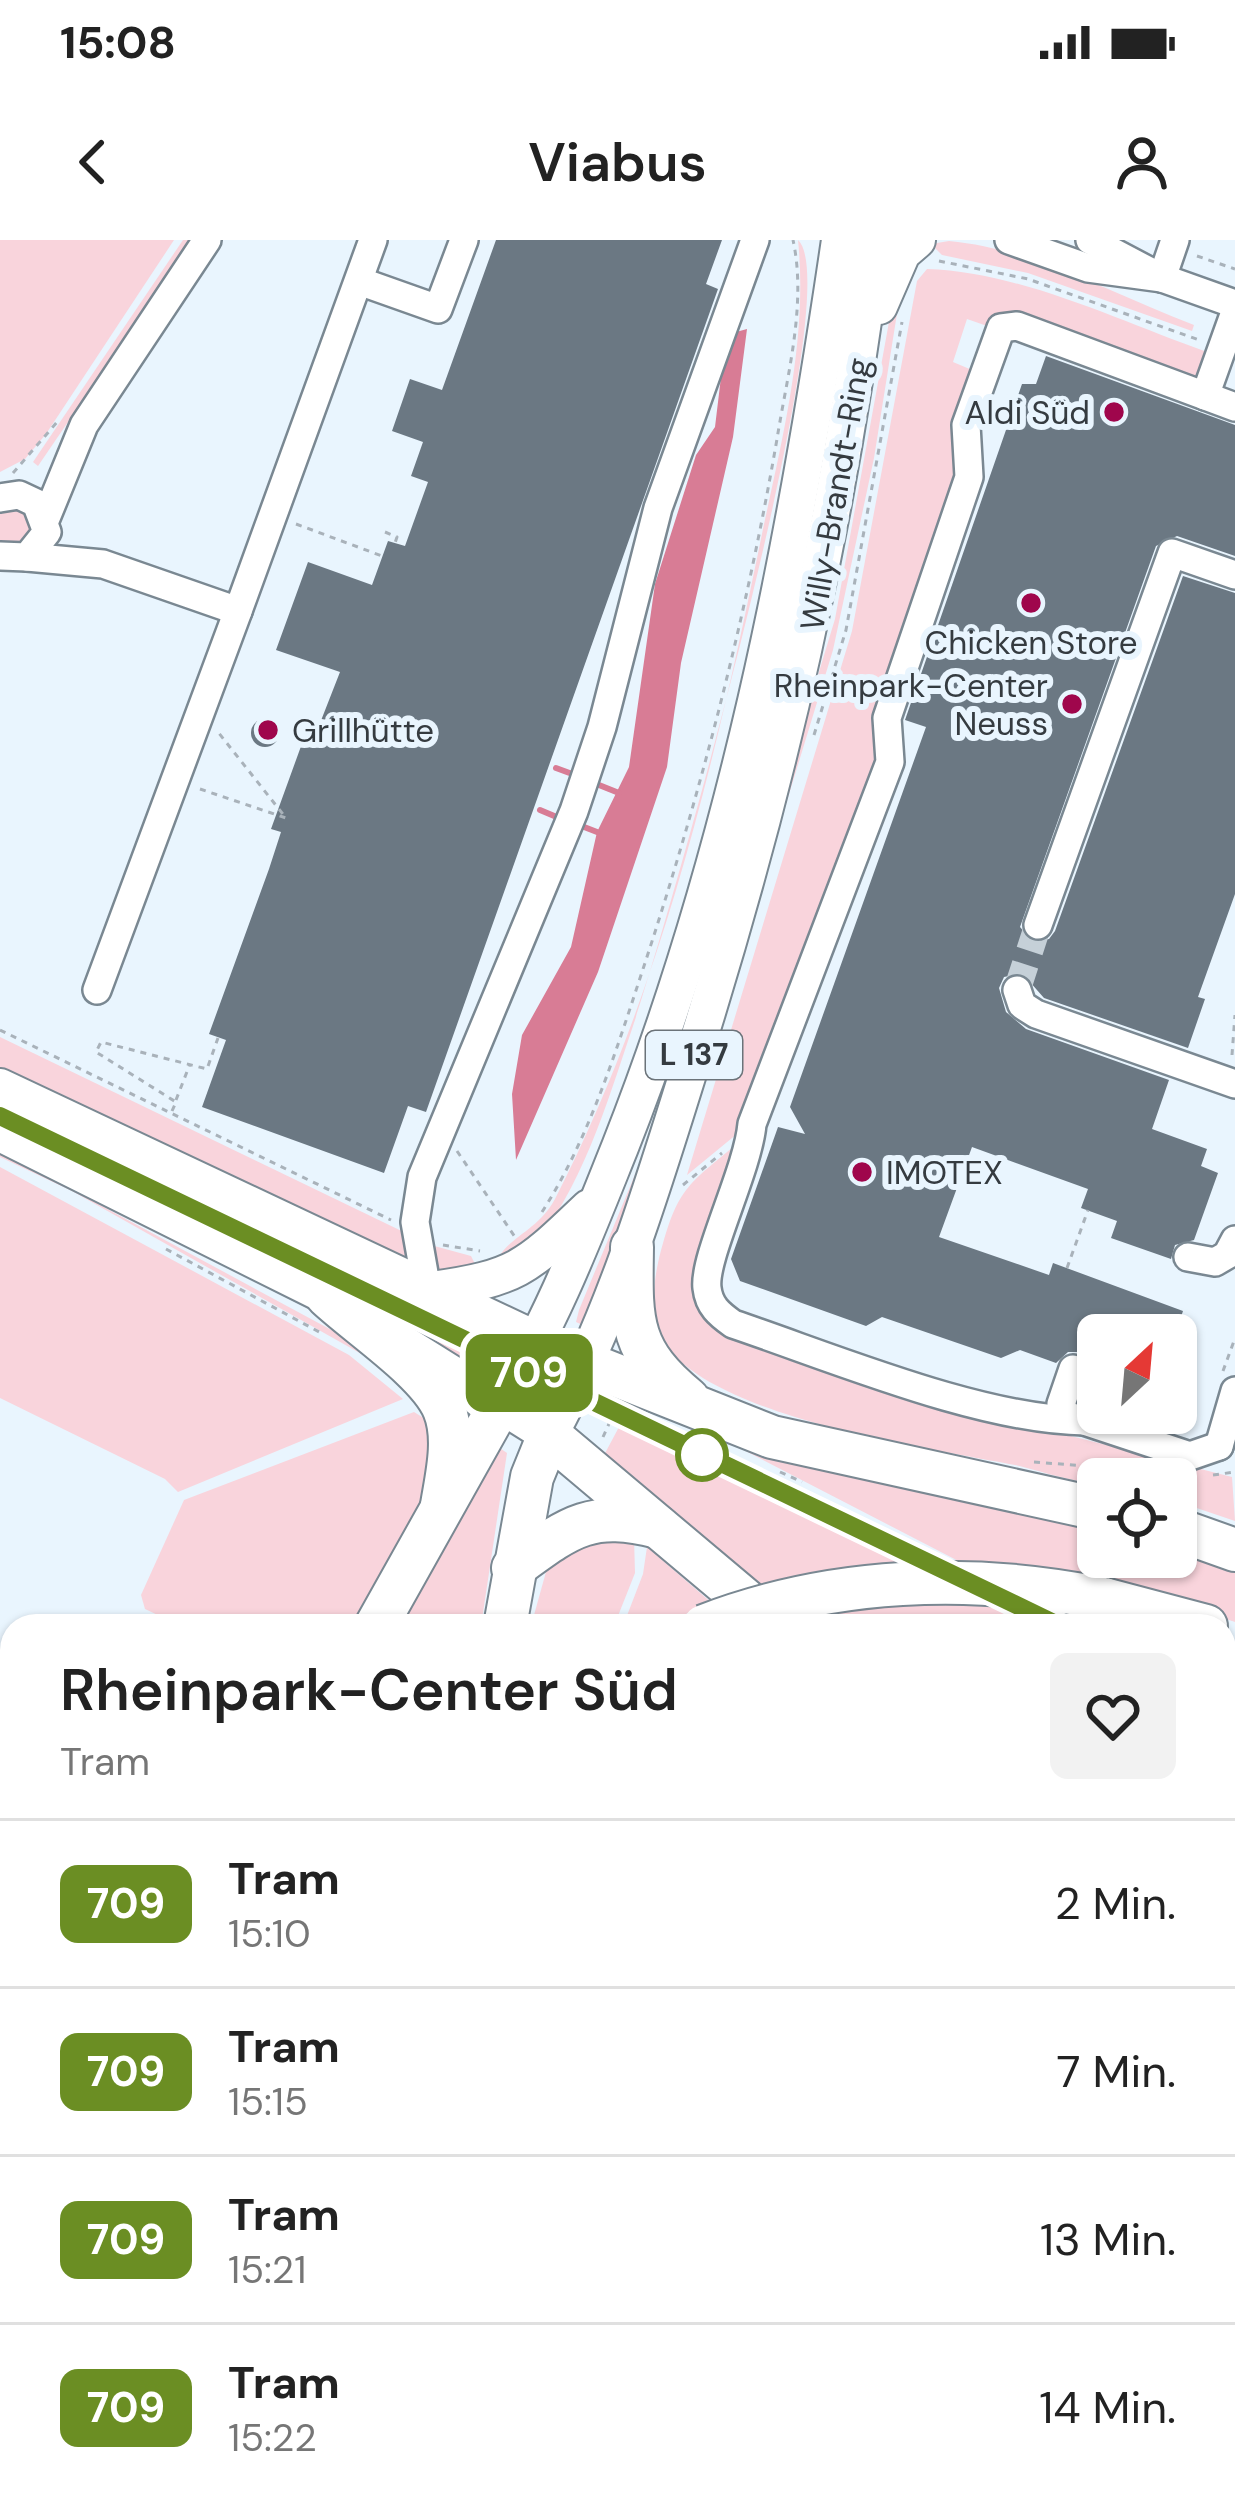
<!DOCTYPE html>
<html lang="de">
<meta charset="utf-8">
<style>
body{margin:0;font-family:"DM Sans",sans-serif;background:#f2f2f2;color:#222;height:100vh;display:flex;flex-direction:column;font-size:45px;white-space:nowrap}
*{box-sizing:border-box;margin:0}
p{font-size:39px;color:#767676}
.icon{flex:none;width:66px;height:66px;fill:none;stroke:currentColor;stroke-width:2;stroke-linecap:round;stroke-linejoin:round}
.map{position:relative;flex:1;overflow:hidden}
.details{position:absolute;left:0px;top:1374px;width:1236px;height:903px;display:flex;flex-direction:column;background:#fff;border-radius:36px 36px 0 0;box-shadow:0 3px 9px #0004}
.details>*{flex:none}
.badge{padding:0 24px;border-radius:18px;font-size:42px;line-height:78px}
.needle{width:78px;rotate:26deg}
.controls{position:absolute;left:1077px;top:1074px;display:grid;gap:24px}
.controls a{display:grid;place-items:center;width:120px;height:120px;border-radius:18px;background:#fff;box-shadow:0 3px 9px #0004;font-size:60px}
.map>.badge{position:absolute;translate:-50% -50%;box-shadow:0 0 0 6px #fff}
.round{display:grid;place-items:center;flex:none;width:126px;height:126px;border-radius:18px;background:#f2f2f2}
.headline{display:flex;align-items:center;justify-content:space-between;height:204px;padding:0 60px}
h1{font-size:57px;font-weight:600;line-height:90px}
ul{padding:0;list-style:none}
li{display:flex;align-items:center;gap:36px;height:168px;padding:0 60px;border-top:3px solid #e0e0e0}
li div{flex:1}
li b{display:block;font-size:45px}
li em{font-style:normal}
li .badge{min-width:132px;font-weight:700;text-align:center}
.status{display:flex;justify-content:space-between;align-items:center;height:84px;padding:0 60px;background:#fff;direction:ltr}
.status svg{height:33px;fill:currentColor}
header{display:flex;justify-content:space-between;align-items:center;height:156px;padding:0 60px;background:#fff;font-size:54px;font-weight:600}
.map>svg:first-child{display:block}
.green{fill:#f9d4dc}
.water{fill:#d87c95}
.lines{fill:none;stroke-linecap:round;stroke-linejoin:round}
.stream{stroke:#d87c95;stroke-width:6}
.building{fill:#6b7883}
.minor-tunnel{stroke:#c5d0d8;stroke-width:27;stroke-dasharray:27 14;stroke-linecap:butt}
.minor-casing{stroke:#7a8892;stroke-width:32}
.major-casing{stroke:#7a8892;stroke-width:40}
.highway-casing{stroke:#7a8892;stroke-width:46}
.path{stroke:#a9b2ba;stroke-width:3;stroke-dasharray:6 6;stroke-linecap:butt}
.minor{stroke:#fff;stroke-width:27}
.major{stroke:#fff;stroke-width:36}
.highway{stroke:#fff;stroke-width:42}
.tram{stroke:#555c62;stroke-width:3}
.highway-bridge-casing{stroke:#7a8892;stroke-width:46;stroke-linecap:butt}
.highway-bridge{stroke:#fff;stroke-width:42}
.line-casing{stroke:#fff;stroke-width:27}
.line{stroke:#6b8e23;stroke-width:18}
.poi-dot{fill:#9f064c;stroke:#e9f5fe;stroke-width:4.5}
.stop-dot{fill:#fff;stroke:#6b8e23;stroke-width:6}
.labels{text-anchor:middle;stroke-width:12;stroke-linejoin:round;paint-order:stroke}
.shield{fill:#e9f5fe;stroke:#6b7379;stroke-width:3}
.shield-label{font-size:30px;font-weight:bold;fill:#353b40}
.poi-label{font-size:33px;fill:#353b40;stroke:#e9f5fe;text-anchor:end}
.street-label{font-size:33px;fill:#353b40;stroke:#e9f5fe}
</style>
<div class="status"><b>15:08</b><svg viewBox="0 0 49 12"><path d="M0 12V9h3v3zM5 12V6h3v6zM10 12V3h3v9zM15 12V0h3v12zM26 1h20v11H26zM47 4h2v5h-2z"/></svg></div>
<header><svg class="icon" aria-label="back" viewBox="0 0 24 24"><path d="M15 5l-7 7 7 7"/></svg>Viabus<svg class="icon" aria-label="person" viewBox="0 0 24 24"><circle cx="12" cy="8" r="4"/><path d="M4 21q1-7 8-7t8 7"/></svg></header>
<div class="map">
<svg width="1235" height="2276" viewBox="0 0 1235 2276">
<rect width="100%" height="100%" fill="#e9f5fe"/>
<g class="green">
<path d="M0 0H174L46 194 25 219 0 232Z"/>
<path d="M183 0H192L38 226 33 222Z"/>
<path d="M798 0C851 49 664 695 632 789 607 863 581 952 529 1011L499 1017C510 997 539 989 555 959 661 753 717 515 763 289 783 196 808 96 798 0Z"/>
<path d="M949 1C1035 9 1114 55 1194 85L1192 91 1028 33 942 15 931 4Z"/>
<path d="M927 29C1021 32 1119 81 1207 112L1197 145 996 74 990 87 967 79 953 122 972 130 951 191 955 234 872 476 874 521 744 872 743 889 687 935 852 391 917 41Z"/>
<path d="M893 60 899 61 874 218 833 410 649 1013 641 1020 835 379Z"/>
<path d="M11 267 22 269 36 285 28 305 0 304V273Z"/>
<path d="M731 632 735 635 589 1088 576 1082 579 1070 639 925Z"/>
<path d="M0 797 414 997 423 1031 0 831Z"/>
<path d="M743 899 704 1064 906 1154 1232 1237 1235 1281 1176 1261V1239C1150 1239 1117 1240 1096 1242 1072 1243 1039 1230 1015 1225 927 1208 730 1180 670 1111 651 1088 652 1050 658 1023 677 947 685 947 743 899Z"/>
<path d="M0 911 363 1107 402 1146 365 1116 72 951 0 917Z"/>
<path d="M0 927 349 1115 403 1159 178 1252 165 1239 0 1158Z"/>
<path d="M427 1004 471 1016 481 1036 436 1034Z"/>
<path d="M373 1062 499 1123 481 1130Z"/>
<path d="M637 1163 1098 1281V1317H1176V1301L1235 1323V1382L1146 1352 968 1326 703 1189Z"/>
<path d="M414 1172 427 1180 437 1230 361 1386H181L145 1369 141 1355 184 1260Z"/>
<path d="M619 1187C723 1237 810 1274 916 1326L755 1350 603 1217Z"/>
<path d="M491 1202 507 1213 481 1386H387Z"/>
<path d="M579 1298H634L635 1333 614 1386H531L549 1321Z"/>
<path d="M647 1307 713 1364 653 1386H623L643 1334Z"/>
<path d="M991 1362 1042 1386H797L788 1379 882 1365Z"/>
<path d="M1224 1544 1235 1547V1628L1224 1626Z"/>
<path d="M1224 1663 1235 1665V1747H1224Z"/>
<path d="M0 1707H12V1775L0 1771Z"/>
<path d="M1224 1760H1235V2142L1224 2181Z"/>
<path d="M12 1880V1996L0 2012V1897Z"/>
<path d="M12 2133V2196L0 2210V2145Z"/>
</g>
<path class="water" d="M747 89 733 197 681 423 667 527 598 732 516 920 512 854 522 795 571 707 597 592 629 527 655 344 696 215 715 187 721 137 736 92Z"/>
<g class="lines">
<g class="stream">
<path d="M556 528 575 535"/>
<path d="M594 543 619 553"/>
<path d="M540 570 559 578"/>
<path d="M579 585 597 592"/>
</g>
</g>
<g class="building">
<path d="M496 0H722L706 44 718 49 426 872 408 866 384 933 202 867 226 800 209 794 269 629 281 592 271 589 304 498 313 501 340 432 276 410 308 322 372 345 388 301 405 306 428 242 411 236 423 202 392 191 410 139 442 150Z"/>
<path d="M1046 116 1235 185V316L1177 296 1156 306 1020 687 1033 702 1049 699 1055 691 1183 336 1235 353V654L1198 757 1205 759 1188 808 1044 758 1022 733 1004 737 999 748 1006 772 1026 789 1169 840 1152 889 1207 909 1201 926 1218 933 1194 1000 1175 1005 1171 1019 1111 998 1117 981 1081 968 1088 949 972 907 939 997 1049 1035 1053 1023 1183 1071 1175 1095H1098V1148L1087 1144 1090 1124 1080 1112H1068L1056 1123 1020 1110 1001 1118 882 1077 866 1086 740 1041 731 1019 778 887 805 894 790 867 926 487 905 480 1022 144H1036Z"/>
<circle cx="265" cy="493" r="14"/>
</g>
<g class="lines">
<path class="minor-tunnel" d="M1017 750 1038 685"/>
<g class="minor-casing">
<g id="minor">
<path d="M1009 0 1088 28 1162 38"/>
<path d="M1090 0 1162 38 1235 64"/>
<path d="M1162 38 1175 0"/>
<path d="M359 41 438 69 464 0"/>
<path d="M1205 156 1235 72"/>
<path d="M0 258 19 255 36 263 47 292 27 317 0 316"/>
<path d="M46 278 84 185 207 0"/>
<path d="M27 317 103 324 238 371 373 0"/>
<path d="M1038 685 1172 313 1235 335"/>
<path d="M97 750 238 371"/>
<path d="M1017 750 1022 765 1036 774 1235 844"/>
<path d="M1188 1017 1215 1022 1227 1015 1235 1000"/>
<path d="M427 1050 415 982 422 937 574 571 602 487 658 268 755 0"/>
<path d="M1073 1129 1061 1164 1066 1175 1190 1216 1219 1206"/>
<path d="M1085 1181C981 1180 834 1118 733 1084 719 1074 709 1066 707 1048 703 1018 748 930 752 884L890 522 887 478 969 237 966 185 1001 88 1017 86 1235 167"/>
<path d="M1219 1206 1235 1151"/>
<path d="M1224 1752H1235"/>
<path d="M1224 2232 1235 2239"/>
</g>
</g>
<g class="major-casing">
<g id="major">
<path d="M879 66 902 13 917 0"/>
<path d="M0 847 558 1110"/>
<path d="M0 893 327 1056 549 1195"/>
<path d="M432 1050C518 1038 527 1027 589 968"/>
<path d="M502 1161C552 1081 585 994 620 907 735 616 795 309 840 0"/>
<path d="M549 1195C615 1075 653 945 694 814 780 541 838 285 874 0"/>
</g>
</g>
<g class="highway-casing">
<g id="highway">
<path d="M632 1007C631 1080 628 1110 688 1159"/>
<path d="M327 1056C359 1086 428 1131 444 1169 456 1198 447 1235 442 1265"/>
<path d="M588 1124 772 1197 1098 1269"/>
<path d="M1176 1289 1235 1310"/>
<path d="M513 1328C568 1288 589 1269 658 1287"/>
<path d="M1104 1359 1206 1386"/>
<path d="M376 1386 502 1161"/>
<path d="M505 1386 532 1237 549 1195 776 1386"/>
<path d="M1224 1527 1235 1531"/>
<path d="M1224 1641 1235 1644"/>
<path d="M0 2025 12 2009"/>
<path d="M0 2106 12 2091"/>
</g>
</g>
<g class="path">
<path d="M1197 16 1235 29"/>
<path d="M939 21 1028 39 1199 100"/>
<path d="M13 233 58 181"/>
<path d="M296 284 382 316"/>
<path d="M385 292 397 297 395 303"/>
<path d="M814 495 846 390 902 82"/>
<path d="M200 549 286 578 218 492"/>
<path d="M0 790 391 980"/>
<path d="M1232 815 1235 775"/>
<path d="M176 860 190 824"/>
<path d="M172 871 176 862 96 812 101 802 207 829 218 798"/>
<path d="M457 911 515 997"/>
<path d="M683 945 722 913"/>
<path d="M542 972C589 899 616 811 643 729 700 556 746 378 777 199 787 136 807 64 793 0"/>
<path d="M443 1005 480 1011"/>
<path d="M166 1009 321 1093"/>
<path d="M1067 1028 1088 970"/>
<path d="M1223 1131 1234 1101"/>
<path d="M610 1181 763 1253"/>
<path d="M603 1197 616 1168"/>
<path d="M1034 1222 1162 1232"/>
<path d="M780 1232 802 1242"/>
<path d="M1213 1235 1235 1232"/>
<path d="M1224 2203 1235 2164"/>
<path d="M0 2218 12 2202"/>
<path d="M178 2276 179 2265"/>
<path d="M1204 2276 1207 2265"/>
</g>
<use href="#minor" class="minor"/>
<use href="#major" class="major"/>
<use href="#highway" class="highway"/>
<g class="tram">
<path d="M0 866 1086 1386"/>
<path d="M1224 1449 1235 1454"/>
</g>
<g class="highway-bridge-casing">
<path id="highway-bridge" d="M704 1386C831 1337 971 1332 1104 1359"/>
</g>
<use href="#highway-bridge" class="highway-bridge"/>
</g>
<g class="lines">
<g class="line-casing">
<path id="line" d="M0 876 1060 1386"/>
</g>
<use href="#line" class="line"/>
</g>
<g class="poi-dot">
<circle cx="1114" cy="172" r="12"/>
<circle cx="1031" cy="363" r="12"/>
<circle cx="1072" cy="464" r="12"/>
<circle cx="268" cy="490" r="12"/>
<circle cx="862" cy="932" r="12"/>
</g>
<circle class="stop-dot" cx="702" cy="1215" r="24"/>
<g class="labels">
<rect class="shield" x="646" y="791" width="96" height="48" rx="9"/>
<g class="shield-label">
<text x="694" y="825">L 137</text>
</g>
<g class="poi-label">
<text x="1090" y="184">Aldi Süd</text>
<text x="1031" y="414" text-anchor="middle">Chicken Store</text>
<text x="1048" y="457">Rheinpark-Center<tspan x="1048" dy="38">Neuss</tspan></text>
<text x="292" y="502" text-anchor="start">Grillhütte</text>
<text x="886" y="944" text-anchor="start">IMOTEX</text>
</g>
<g class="street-label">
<text transform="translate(835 254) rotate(-80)" y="12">Willy-Brandt-Ring</text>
</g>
</g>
</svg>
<div class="controls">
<a><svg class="needle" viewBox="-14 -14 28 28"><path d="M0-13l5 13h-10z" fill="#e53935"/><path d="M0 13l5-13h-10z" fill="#767676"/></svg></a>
<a><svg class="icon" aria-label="locate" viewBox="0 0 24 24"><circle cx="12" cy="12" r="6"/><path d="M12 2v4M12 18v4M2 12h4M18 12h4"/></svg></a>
</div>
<b class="badge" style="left:529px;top:1133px;background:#6b8e23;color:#fff">709</b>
<section class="details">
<div class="headline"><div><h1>Rheinpark-Center Süd</h1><p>Tram</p></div><a class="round"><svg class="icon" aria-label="heart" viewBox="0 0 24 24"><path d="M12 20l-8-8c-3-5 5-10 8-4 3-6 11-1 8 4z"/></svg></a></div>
<ul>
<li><span class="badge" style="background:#6b8e23;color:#fff">709</span><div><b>Tram</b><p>15:10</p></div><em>2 Min.</em></li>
<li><span class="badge" style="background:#6b8e23;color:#fff">709</span><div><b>Tram</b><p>15:15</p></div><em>7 Min.</em></li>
<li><span class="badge" style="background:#6b8e23;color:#fff">709</span><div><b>Tram</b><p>15:21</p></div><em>13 Min.</em></li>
<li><span class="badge" style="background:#6b8e23;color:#fff">709</span><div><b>Tram</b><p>15:22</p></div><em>14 Min.</em></li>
</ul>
</section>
</div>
